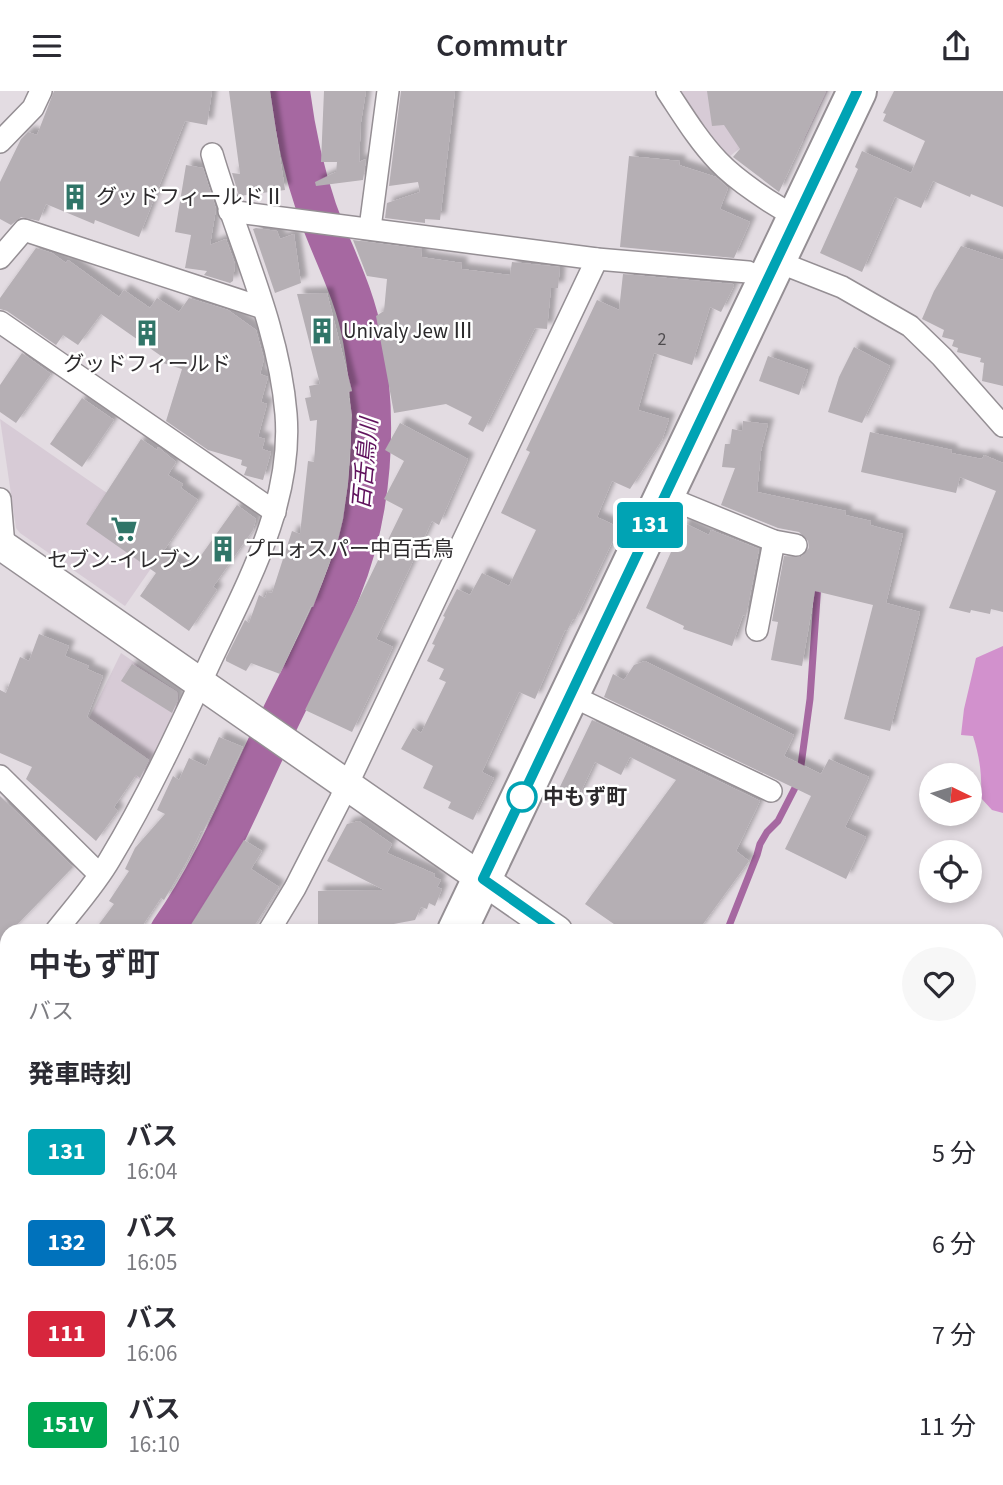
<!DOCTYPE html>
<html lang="ja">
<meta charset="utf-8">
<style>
body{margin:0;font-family:"Source Sans 3","Noto Sans JP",sans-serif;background:#f7f7f7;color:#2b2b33;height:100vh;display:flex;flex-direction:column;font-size:26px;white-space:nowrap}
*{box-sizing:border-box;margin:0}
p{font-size:23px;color:#7c7c81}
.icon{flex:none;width:38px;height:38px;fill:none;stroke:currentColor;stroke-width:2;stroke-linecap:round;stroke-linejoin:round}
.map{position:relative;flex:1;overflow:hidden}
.drawer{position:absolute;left:0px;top:833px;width:1004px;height:562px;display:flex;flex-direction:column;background:#fff;border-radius:21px 21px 0 0;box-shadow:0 4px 10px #0003}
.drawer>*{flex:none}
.badge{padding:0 14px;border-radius:5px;font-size:24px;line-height:46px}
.needle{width:46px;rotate:95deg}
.tools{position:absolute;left:919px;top:672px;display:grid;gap:14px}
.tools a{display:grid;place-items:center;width:63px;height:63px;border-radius:50%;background:#fff;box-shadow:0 4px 10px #0003;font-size:35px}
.map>.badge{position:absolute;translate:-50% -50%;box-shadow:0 0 0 4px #fff}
h2{padding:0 28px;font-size:26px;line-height:63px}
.round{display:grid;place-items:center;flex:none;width:74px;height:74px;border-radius:37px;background:#f7f7f7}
.summary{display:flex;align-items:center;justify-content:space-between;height:119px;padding:0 28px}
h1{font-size:33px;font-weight:600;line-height:52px}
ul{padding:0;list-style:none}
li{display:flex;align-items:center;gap:21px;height:91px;padding:0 28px}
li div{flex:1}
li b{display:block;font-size:26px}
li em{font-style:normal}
li .badge{min-width:77px;font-weight:700;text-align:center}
header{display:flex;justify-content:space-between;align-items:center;height:91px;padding:0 28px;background:#fff;font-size:32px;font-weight:600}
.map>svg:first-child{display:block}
.built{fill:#d7cbd6}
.forest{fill:#d291cd}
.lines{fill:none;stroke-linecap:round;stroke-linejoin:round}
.stream{stroke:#a668a1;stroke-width:7}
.river{stroke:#a668a1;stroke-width:40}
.building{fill:#b5afb4;filter:url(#shadow)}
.street-casing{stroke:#958f94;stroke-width:24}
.secondary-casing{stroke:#958f94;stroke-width:33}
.primary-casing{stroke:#958f94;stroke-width:37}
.highway-casing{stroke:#958f94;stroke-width:42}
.street{stroke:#fff;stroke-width:21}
.secondary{stroke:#fff;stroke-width:30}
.primary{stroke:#fff;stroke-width:33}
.highway{stroke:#fff;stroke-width:38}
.line-casing{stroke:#fff;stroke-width:16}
.line{stroke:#00a3b4;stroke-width:10}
.stop-dot{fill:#fff;stroke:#00a3b4;stroke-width:3.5}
.labels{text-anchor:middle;stroke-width:5;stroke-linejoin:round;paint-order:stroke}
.number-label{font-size:18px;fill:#4e4b4e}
.poi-label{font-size:21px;fill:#2c2a2c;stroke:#fff;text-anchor:start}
.stop-label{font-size:21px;font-weight:bold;fill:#2c2a2c;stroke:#fff;text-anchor:start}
.water-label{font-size:23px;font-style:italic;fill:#60125d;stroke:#fff}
</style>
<header><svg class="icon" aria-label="menu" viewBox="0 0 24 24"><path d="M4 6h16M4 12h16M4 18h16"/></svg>Commutr<svg class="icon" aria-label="share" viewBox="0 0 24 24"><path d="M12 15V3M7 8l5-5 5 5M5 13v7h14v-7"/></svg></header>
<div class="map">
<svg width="1003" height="1394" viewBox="0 0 1003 1394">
<defs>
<filter id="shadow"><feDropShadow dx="6" dy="-6" stdDeviation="2" flood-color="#0004"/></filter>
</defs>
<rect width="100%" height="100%" fill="#e3dce2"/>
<g class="built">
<path d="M676 0H828L804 50 774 29 729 66 689 20Z"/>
<path d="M0 328 172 447 125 515 20 442 16 437Z"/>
<path d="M121 562 178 601 180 613 141 690 80 646Z"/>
</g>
<path class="forest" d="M1003 555V722L992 719 981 707C982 684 980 667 973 645L961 644 964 618 976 567Z"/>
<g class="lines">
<path class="stream" d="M727 840 757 764 760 753 767 741 778 730 799 689 810 608 818 492"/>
<g class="river">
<path d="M170 840C210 784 237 719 266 657 290 604 319 553 341 499 373 421 378 331 363 249 355 202 333 163 317 119 304 81 295 40 290 0"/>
<path d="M0 1005 7 1000"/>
</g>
</g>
<g class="building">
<path d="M54 0H212L207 34 185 30 139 146 95 129 94 133 46 113 39 130 21 126 11 134 0 128V91L21 48 28 41 37 44Z"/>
<path d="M229 0H270L285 99 239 105 232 82 240 83Z"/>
<path d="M324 0H366L361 31 359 71 366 68 363 89 316 95 315 91 336 81 337 71H321Z"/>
<path d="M401 0H455L440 129 425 128V132L385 127 387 112 420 101 418 91 389 95Z"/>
<path d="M707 0H826L779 101 733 66 740 58 724 34 712 35Z"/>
<path d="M894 0H1003V116L971 103 970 106 933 90 921 117 895 106 862 181 820 162 858 78 855 76 862 60 911 82 925 50 883 30 886 23 883 22Z"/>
<path d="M629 65 680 70 679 74 716 86 728 97 720 118 750 131 734 167 620 156Z"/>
<path d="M186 74 203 77 216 118 210 154 226 148 235 173 233 190 230 192 204 184 207 180 185 177 191 144 175 141Z"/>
<path d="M256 137 277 140 280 148 294 143 301 192 275 202 253 138Z"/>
<path d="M353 149 422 158 421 166 462 172 461 178 510 184 512 171 560 176 558 197H551L547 238 535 237 483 341 468 333 472 326 446 313 394 322 376 225 384 220 387 188 367 185Z"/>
<path d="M961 155 1003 169V295L982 290 984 272 980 271 981 267 957 261 958 257 952 255 954 249 942 246 944 239 922 228 934 200Z"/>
<path d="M36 157 52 162 66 172 68 169 119 206 124 199 150 217 157 207 179 221 189 207 228 219 256 239 264 268 260 283 268 286 261 311 267 313 258 346 265 348 262 358 271 361 263 389 244 384 247 376 241 374 242 369 208 359 166 330 182 278 163 272 164 267 101 223 78 254 63 244 56 254 7 220 0 218V207Z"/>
<path d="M623 183 733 193 734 195 721 221 710 216 692 274 654 262 638 319 669 328 662 349 630 398 612 390 597 426 614 434 617 441 575 529 573 528 567 540 565 539 535 608 519 601 482 681 494 687 473 729 448 717 451 711 423 697 433 675 401 658 413 637 421 642 446 591 439 588 444 578 427 570 435 554 432 553 445 526 443 525 457 498 470 504 482 482 509 495 536 439 501 422 530 361 526 359 597 209 619 219Z"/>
<path d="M327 202 352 300 348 301 352 324 348 392 343 428 338 449 313 516 311 515 280 583 251 572 246 580 226 570V567L245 529 249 532 259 504 265 507 267 501 272 502 292 440 300 443 308 370 314 371 317 329 310 330 305 307 311 306 309 295 320 293 297 203Z"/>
<path d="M854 256 890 275 862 332 828 321 839 286Z"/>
<path d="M22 262 51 283 16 332 0 321V294Z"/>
<path d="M768 265 808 279 799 304 759 290Z"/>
<path d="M82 307 114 329 82 376 50 353Z"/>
<path d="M743 330 768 333 761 360 757 401 846 420 845 424 871 430 870 434 903 443 886 512 920 521 890 640 844 628 873 514 815 500 802 575 771 569 778 531 772 530 784 465 801 466 809 457 808 450 799 441 778 437 721 414 735 377 722 376 725 353H730L732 338 742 340Z"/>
<path d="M400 332 468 368 439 434 432 430 376 548 393 556 352 641 305 619 403 418 384 408 404 370 385 359Z"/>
<path d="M870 341 952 359 951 362 982 368 984 364 1003 372V521L991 518 990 523 971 519 970 522 949 517 996 400 960 386 956 402 861 381Z"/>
<path d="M141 348 157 359 158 356 176 371 168 384 183 393 181 397 198 409 163 461 190 480 237 414 256 428 253 439 213 496 217 499 189 540 140 505 156 482 86 433Z"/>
<path d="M684 432 709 444 711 439 759 458 746 525 743 524 732 555 683 538 684 535 646 517Z"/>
<path d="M39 543 69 555 65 565 89 575 87 578 103 585 87 626 149 669 140 687 136 684 114 716 118 720 96 750 26 688 32 676 0 662V599L6 602 20 566 29 570Z"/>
<path d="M645 570 794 644 784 665 821 683 829 668 869 686 845 736 866 746 846 788 785 758 811 705 604 606 613 583 624 589 634 574Z"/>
<path d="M132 573 177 601 178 609 172 622 121 590Z"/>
<path d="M592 629 760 710 736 760 749 770 698 840H624L585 813 676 689 630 666 621 684 595 671 576 711 557 702Z"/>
<path d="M219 646 243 656 203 741 201 740 187 770 164 809 161 807 139 840H94L114 813 109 810 129 780 125 778 135 757 165 723 157 719 173 685 179 689 189 667 206 675Z"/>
<path d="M0 705 73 776 11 840H7V844L0 851Z"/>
<path d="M359 730 392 753 387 762 435 783 434 786 441 789 437 796 442 798 435 815 429 812 427 818 421 816 415 829 383 835V837L355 840H318V800L384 799 327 770 347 733Z"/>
<path d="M244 749 262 760 251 778 279 796 251 840H187Z"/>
</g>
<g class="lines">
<g class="street-casing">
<g id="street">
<path d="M667 0C683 24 698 49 718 70 737 90 773 114 797 126"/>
<path d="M0 51 33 17 41 0"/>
<path d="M229 120 597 168 748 181 767 190"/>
<path d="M370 137 388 0"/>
<path d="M0 167 24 139 263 217"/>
<path d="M776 170 842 196 910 235 942 266 1003 335"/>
<path d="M0 231 275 421"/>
<path d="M664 405 774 450 796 454"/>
<path d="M0 408 4 455"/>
<path d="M757 539 774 450"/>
<path d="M570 604 771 700"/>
<path d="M0 685 99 783"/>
<path d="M56 840C74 817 95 794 110 768 148 705 180 636 211 569 247 493 293 411 286 323 279 234 237 149 212 63"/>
<path d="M269 840 295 797 340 709 597 168"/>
<path d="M0 895 7 888"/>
<path d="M0 1122 7 1116"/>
<path d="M745 1388 754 1394"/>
<path d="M504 1394 505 1388"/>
</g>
</g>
<g class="secondary-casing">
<g id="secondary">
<path d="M0 453 557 840"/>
<path d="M998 1092 1003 1081"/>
<path d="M998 1153 1003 1156"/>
</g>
</g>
<g class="primary-casing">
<g id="primary">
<path d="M0 1249 7 1258"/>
<path d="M0 1371 7 1373"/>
<path d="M27 1388 34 1394"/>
<path d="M107 1388 113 1394"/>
</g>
</g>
<g class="highway-casing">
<g id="highway">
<path d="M457 840 857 0"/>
<path d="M0 1331 7 1326"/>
</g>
</g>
<use href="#street" class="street"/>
<use href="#secondary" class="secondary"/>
<use href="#primary" class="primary"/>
<use href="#highway" class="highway"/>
</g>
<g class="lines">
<g class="line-casing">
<path id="line" d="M557 840 483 788 857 0"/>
</g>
<use href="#line" class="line"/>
</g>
<defs>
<g id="building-bare" transform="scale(2.1)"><path d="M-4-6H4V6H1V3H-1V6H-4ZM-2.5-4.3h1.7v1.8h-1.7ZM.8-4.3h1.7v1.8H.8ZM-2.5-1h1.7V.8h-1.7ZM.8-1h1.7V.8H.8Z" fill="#307568" stroke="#fff" stroke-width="2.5" paint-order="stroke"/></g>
<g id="supermarket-bare" transform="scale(2.1)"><path d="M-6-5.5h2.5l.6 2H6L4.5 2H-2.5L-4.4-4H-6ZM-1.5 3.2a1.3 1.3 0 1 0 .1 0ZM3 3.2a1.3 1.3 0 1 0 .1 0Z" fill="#307568" stroke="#fff" stroke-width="2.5" paint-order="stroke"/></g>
</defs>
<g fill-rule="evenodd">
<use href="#building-bare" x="75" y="106"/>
<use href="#building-bare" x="322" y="240"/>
<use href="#building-bare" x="147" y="242"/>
<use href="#supermarket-bare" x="124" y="438"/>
<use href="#building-bare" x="223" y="458"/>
</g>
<circle class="stop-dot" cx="522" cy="706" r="14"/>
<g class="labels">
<g class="number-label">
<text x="662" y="254">2</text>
</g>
<g class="poi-label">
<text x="96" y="113">グッドフィールドⅡ</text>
<text x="343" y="247">Univaly Jew Ⅲ</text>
<text x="147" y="280" text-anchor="middle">グッドフィールド</text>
<text x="244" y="465">プロォスパー中百舌鳥</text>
<text x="124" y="476" text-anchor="middle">セブン-イレブン</text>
</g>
<g class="stop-label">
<text x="543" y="713">中もず町</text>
</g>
<g class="water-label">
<text transform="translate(365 373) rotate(-85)" y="8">百舌鳥川</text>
</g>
</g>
</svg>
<div class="tools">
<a><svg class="needle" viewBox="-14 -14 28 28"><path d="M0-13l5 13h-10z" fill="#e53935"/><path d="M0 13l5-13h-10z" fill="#7c7c81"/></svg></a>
<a><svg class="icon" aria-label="locate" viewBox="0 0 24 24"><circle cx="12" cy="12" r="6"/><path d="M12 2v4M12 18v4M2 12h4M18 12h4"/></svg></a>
</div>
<b class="badge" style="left:650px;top:434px;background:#00a3b4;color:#fff">131</b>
<section class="drawer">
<div class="summary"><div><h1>中もず町</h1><p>バス</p></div><a class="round"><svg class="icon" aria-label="heart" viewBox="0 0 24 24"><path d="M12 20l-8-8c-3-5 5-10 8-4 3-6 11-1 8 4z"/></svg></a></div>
<h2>発車時刻</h2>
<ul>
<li><span class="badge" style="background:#00a3b4;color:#fff">131</span><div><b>バス</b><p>16:04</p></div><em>5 分</em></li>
<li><span class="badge" style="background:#0072bc;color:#fff">132</span><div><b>バス</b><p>16:05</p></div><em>6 分</em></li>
<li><span class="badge" style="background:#d7263d;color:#fff">111</span><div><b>バス</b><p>16:06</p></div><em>7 分</em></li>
<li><span class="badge" style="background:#00a651;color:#fff">151V</span><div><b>バス</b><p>16:10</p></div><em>11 分</em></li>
</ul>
</section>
</div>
